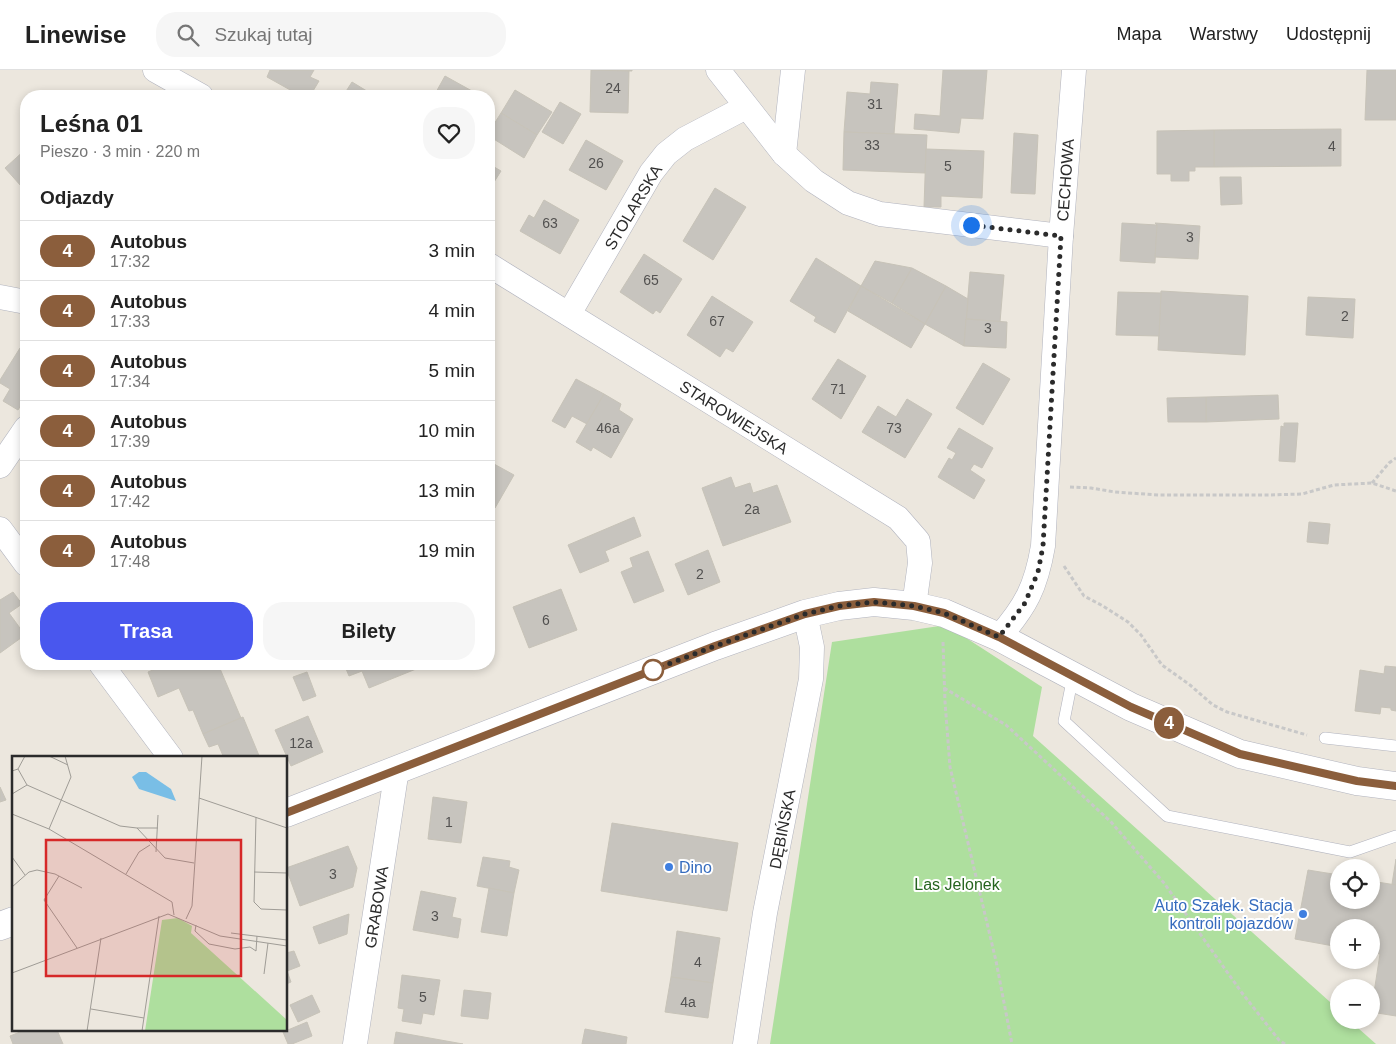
<!DOCTYPE html>
<html lang="pl">
<meta charset="utf-8">
<style>
body{margin:0;font-family:Helvetica,sans-serif;background:#f6f6f6;color:#222;height:100vh;display:flex;flex-direction:column;font-size:19px;white-space:nowrap}
*{box-sizing:border-box;margin:0}
p{font-size:16px;color:#767676}
.icon{flex:none;width:28px;height:28px;fill:none;stroke:currentColor;stroke-width:2;stroke-linecap:round;stroke-linejoin:round}
.map{position:relative;flex:1;overflow:hidden}
.drawer{position:absolute;left:20px;top:20px;width:475px;height:580px;display:flex;flex-direction:column;background:#fff;border-radius:20px;box-shadow:0 2px 8px #0003}
.drawer>*{flex:none}
.badge{padding:0 10px;border-radius:16px;font-size:18px;line-height:32px}
.buttons{position:absolute;left:1330px;top:789px;display:grid;gap:10px}
.buttons a{display:grid;place-items:center;width:50px;height:50px;border-radius:50%;background:#fff;box-shadow:0 2px 8px #0003;font-size:25px}
.you{position:absolute;width:25px;height:25px;margin:-12px;border:4px solid #fff;border-radius:50%;background:#1a73e8;box-shadow:0 0 0 8px #1a73e833}
.map>.badge{position:absolute;translate:-50% -50%;box-shadow:0 0 0 2px #fff}
h2{padding:0 20px;font-size:19px;line-height:45px}
.round{display:grid;place-items:center;flex:none;width:52px;height:52px;border-radius:20px;background:#f6f6f6}
.summary{display:flex;align-items:center;justify-content:space-between;height:85px;padding:0 20px}
h1{font-size:24px;font-weight:800;line-height:38px}
.primary-button{display:flex;gap:10px;margin-top:auto;padding:10px 20px}
.primary-button a{flex:1;height:58px;border-radius:20px;background:#4957ee;color:#fff;font-size:20px;font-weight:800;line-height:58px;text-align:center}
.primary-button a+a{background:#f6f6f6;color:#222}
ul{padding:0;list-style:none}
li{display:flex;align-items:center;gap:15px;height:60px;padding:0 20px;border-top:1px solid #e0e0e0}
li div{flex:1}
li b{display:block;font-size:19px}
li em{font-style:normal}
li .badge{min-width:55px;font-weight:700;text-align:center}
header{display:flex;align-items:center;gap:30px;box-sizing:border-box;height:70px;padding:0 25px;background:#fff;border-bottom:1px solid #e0e0e0}
header strong{font-size:24px}
nav{display:flex;gap:28px;margin-inline-start:auto;font-size:18px}
.search{width:350px;height:45px;background:#f6f6f6;display:flex;align-items:center;gap:12px;box-sizing:border-box;padding:0 18px;border-radius:20px;color:#767676;font-size:19px}
.map>svg:first-child{display:block}
.green{fill:#aedf9e}
.building{fill:#c7c4be;stroke:#c7c3b8}
.lines{fill:none;stroke-linecap:round;stroke-linejoin:round}
.service-casing{stroke:#b1b3be;stroke-width:12}
.minor-casing{stroke:#b1b3be;stroke-width:25}
.tertiary-casing{stroke:#b1b3be;stroke-width:29}
.path{stroke:#c8c8c8;stroke-width:3;stroke-dasharray:4 2.5;stroke-linecap:butt}
.service{stroke:#fff;stroke-width:11}
.minor{stroke:#fff;stroke-width:24}
.tertiary{stroke:#fff;stroke-width:28}
.line-casing{stroke:#fff;stroke-width:11}
.line{stroke:#8b5e3c;stroke-width:8}
.walk{stroke:#2b2b2b;stroke-width:5;stroke-dasharray:0 9}
.stop-dot{fill:#fff;stroke:#8b5e3c;stroke-width:2.5}
.shop-dot{fill:#3f7fe0;stroke:#fff;stroke-width:2}
.labels{text-anchor:middle;stroke-width:4;stroke-linejoin:round;paint-order:stroke}
.number-label{font-size:14px;fill:#525150}
.street-label{font-size:16px;fill:#2b2b2b;stroke:#fff}
.shop-label{font-size:16px;fill:#366cbe;stroke:#fff;text-anchor:start}
.park-label{font-size:16px;fill:#26641f;stroke:#fff}
.inset-road{fill:none;stroke:#9f9c96;stroke-width:1}
.view{fill:#d62828;fill-opacity:0.15;stroke:#d62828;stroke-width:2.5}
.inset-edge{fill:none;stroke:#2b2b2b;stroke-width:2.5}
</style>
<header>
<strong>Linewise</strong>
<div class="search"><svg class="icon" aria-label="search" viewBox="0 0 24 24"><circle cx="10" cy="10" r="6"/><path d="M15 15l6 6"/></svg>Szukaj tutaj</div>
<nav><a>Mapa</a><a>Warstwy</a><a>Udostępnij</a></nav>
</header>
<div class="map">
<svg width="1396" height="974" viewBox="0 0 1396 974">
<rect width="100%" height="100%" fill="#ece7de"/>
<path class="green" d="M946 555 1042 617 1033 666 1339 940V950H1349L1376 974H770L832 572Z"/>
<g class="building">
<path d="M270 0H314L310 7 319 11 310 26H301L267 7Z"/>
<path d="M591 0H632V1Z"/>
<path d="M591 0 629 1 628 43 590 42Z"/>
<path d="M943 0H987L983 49 961 48 959 63 914 59 915 44 940 46Z"/>
<path d="M1367 0H1396V50H1365Z"/>
<path d="M445 6 481 26H439L435 24Z"/>
<path d="M352 12 375 26H343Z"/>
<path d="M871 12 898 14 894 64 844 62 847 22 870 24Z"/>
<path d="M515 20 552 42 537 65 501 43Z"/>
<path d="M560 32 581 44 563 74 542 62Z"/>
<path d="M501 43 537 65 524 88 489 66V62Z"/>
<path d="M1341 59V96L1214 97V60Z"/>
<path d="M1214 60V97H1195V101H1189V111H1171V104H1157V61Z"/>
<path d="M844 62 927 65 925 103 843 100Z"/>
<path d="M1014 63 1038 65 1035 124 1011 123Z"/>
<path d="M586 70 623 91 606 120 569 100Z"/>
<path d="M26 79V112L21 116 5 98Z"/>
<path d="M926 79 984 81 982 128 941 126V137H924Z"/>
<path d="M489 94 501 101 489 120Z"/>
<path d="M1220 107H1241L1242 134 1221 135Z"/>
<path d="M715 118 746 137 713 190 683 171Z"/>
<path d="M544 130 579 150 560 184 520 161 529 145 534 148Z"/>
<path d="M1122 153 1157 155 1155 193 1120 191Z"/>
<path d="M1155 153 1200 156 1198 189 1155 187 1157 155Z"/>
<path d="M644 184 682 209 660 243 656 240 653 244 620 222Z"/>
<path d="M816 188 861 216 835 263 814 251 816 247 790 231Z"/>
<path d="M875 191 912 198 892 233 861 216Z"/>
<path d="M912 198 946 216 925 254 892 233Z"/>
<path d="M970 202 1004 205 1000 252 966 249Z"/>
<path d="M861 216 925 254 911 278 848 241Z"/>
<path d="M946 216 968 229 964 276 925 254Z"/>
<path d="M1161 221 1248 226 1245 285 1158 280Z"/>
<path d="M1118 222 1161 223 1159 266 1116 265Z"/>
<path d="M712 226 753 252 733 282 726 278 720 287 687 265Z"/>
<path d="M1308 227 1355 229 1353 268 1306 265Z"/>
<path d="M966 249 1007 252 1006 278 964 276Z"/>
<path d="M20 278 26 282V327L18 340 3 331 10 319 0 313V310Z"/>
<path d="M838 289 866 306 841 349 812 329Z"/>
<path d="M983 293 1010 309 983 355 956 338Z"/>
<path d="M576 309 604 324 587 354 572 346 565 358 552 351Z"/>
<path d="M604 324 621 334 619 340 633 349 611 388 593 377 591 381 576 372Z"/>
<path d="M1278 325 1279 349 1206 352V327Z"/>
<path d="M1206 327V352H1168L1167 328Z"/>
<path d="M907 329 932 344 905 388 862 362 878 336 896 347Z"/>
<path d="M1284 353H1298L1295 392 1279 391 1281 356 1284 357Z"/>
<path d="M959 358 993 378 982 398 974 394 970 400 985 410 974 429 938 407 949 388 952 390 956 383 947 378Z"/>
<path d="M494 394 514 405 495 438 489 434V403Z"/>
<path d="M731 407 735 418 750 413 753 423 777 415 791 452 723 476 702 418Z"/>
<path d="M634 447 641 466 605 481 609 491 580 503 568 475Z"/>
<path d="M1309 452 1330 454 1328 474 1307 472Z"/>
<path d="M708 480 720 512 688 525 675 494Z"/>
<path d="M648 481 664 521 634 533 621 502 633 497 630 488Z"/>
<path d="M489 517 494 530 489 532Z"/>
<path d="M561 519 577 560 529 578 513 537Z"/>
<path d="M13 522 22 534 9 543 25 565 0 583V530Z"/>
<path d="M167 594H218L241 648 203 664 193 640 189 641 179 618 158 627 148 602Z"/>
<path d="M344 594H414L416 599 369 618 362 601 349 606Z"/>
<path d="M1385 596 1396 597V641L1391 640V638L1381 637 1380 644 1355 641 1360 600 1384 604Z"/>
<path d="M307 602 316 626 303 631 293 607Z"/>
<path d="M308 646 323 682 291 696 275 660Z"/>
<path d="M243 647 260 688H224L218 674 209 677 203 664Z"/>
<path d="M0 717 6 730 0 732Z"/>
<path d="M433 727 467 732 461 773 428 769Z"/>
<path d="M612 753 738 773 727 841 601 821Z"/>
<path d="M348 776 357 798 353 817 300 836 286 798Z"/>
<path d="M483 787 510 791 509 797 519 800 514 823 477 816Z"/>
<path d="M1396 789V815L1392 814Z"/>
<path d="M1308 800 1339 805V830H1371V811L1396 815V946L1371 942 1380 884 1371 882V858H1339V877L1295 869Z"/>
<path d="M489 818 514 823 507 866 481 862Z"/>
<path d="M421 821 456 828 452 847 461 849 458 868 413 860Z"/>
<path d="M349 844 347 864 319 874 313 857Z"/>
<path d="M677 861 720 868 713 913 671 907Z"/>
<path d="M294 881 300 896 287 901 291 912 286 914V883Z"/>
<path d="M402 905 440 910 434 945 423 943 421 954 402 951 404 939 398 938Z"/>
<path d="M671 907 713 913 708 948 665 942Z"/>
<path d="M464 920 491 923 488 949 461 946Z"/>
<path d="M312 925 320 942 298 952 290 935Z"/>
<path d="M307 952 312 966 292 974H288L283 962Z"/>
<path d="M585 959 627 967 626 974H582Z"/>
<path d="M25 960H57L63 974H13L10 966Z"/>
<path d="M396 962 463 974H394Z"/>
</g>
<g class="lines">
<g class="service-casing">
<g id="service">
<path d="M1073 606 1064 651 1167 746 1350 782 1396 766"/>
<path d="M1325 668 1396 676"/>
</g>
</g>
<g class="minor-casing">
<g id="minor">
<path d="M155 0 201 26"/>
<path d="M718 0 784 84 814 111 848 133 880 144 1061 166"/>
<path d="M784 84 793 0"/>
<path d="M489 195 898 448 918 471 920 493 914 536"/>
<path d="M0 227 26 232"/>
<path d="M569 244 651 103 666 84 685 69 746 37"/>
<path d="M0 396 26 358"/>
<path d="M0 459 26 494"/>
<path d="M999 567C1026 536 1036 517 1043 476L1061 166 1074 0"/>
<path d="M101 594 171 688"/>
<path d="M355 974 397 699"/>
<path d="M745 974 765 843 811 609 812 577 805 544"/>
</g>
</g>
<g class="tertiary-casing">
<g id="tertiary">
<path d="M286 743 715 576 805 544 839 536 874 532 914 536 944 543 999 567 1131 637 1240 684 1357 711 1396 716"/>
<path d="M0 856 14 851"/>
</g>
</g>
<g class="path">
<path d="M1372 413 1389 393 1396 388"/>
<path d="M1070 417 1091 418 1115 422 1158 425H1269L1302 424 1334 415 1372 413 1396 421"/>
<path d="M1064 496 1084 526 1103 536 1128 552 1141 565 1162 595 1190 615 1213 635 1227 642 1307 665"/>
<path d="M943 572 945 632 950 697 996 891 1012 974"/>
<path d="M944 618 1006 655 1111 752 1164 813 1242 923 1279 970 1285 974"/>
</g>
<use href="#service" class="service"/>
<use href="#minor" class="minor"/>
<use href="#tertiary" class="tertiary"/>
</g>
<g class="lines">
<g class="line-casing">
<path id="line" d="M286 743 715 576 805 544 839 536 874 532 914 536 944 543 999 567 1131 637 1240 684 1357 711 1396 716"/>
</g>
<use href="#line" class="line"/>
<path class="walk" d="M653 600 715 576 805 544 839 536 874 532 914 536 944 543 999 567 1025 533 1038 502 1043 476 1061 166 971 155"/>
</g>
<circle class="stop-dot" cx="653" cy="600" r="10"/>
<g class="shop-dot">
<circle cx="669" cy="797" r="5"/>
<circle cx="1303" cy="844" r="5"/>
</g>
<g class="labels">
<g class="number-label">
<text x="613" y="23">24</text>
<text x="875" y="39">31</text>
<text x="872" y="80">33</text>
<text x="1332" y="81">4</text>
<text x="596" y="98">26</text>
<text x="948" y="101">5</text>
<text x="550" y="158">63</text>
<text x="1190" y="172">3</text>
<text x="651" y="215">65</text>
<text x="1345" y="251">2</text>
<text x="717" y="256">67</text>
<text x="988" y="263">3</text>
<text x="838" y="324">71</text>
<text x="608" y="363">46a</text>
<text x="894" y="363">73</text>
<text x="752" y="444">2a</text>
<text x="700" y="509">2</text>
<text x="546" y="555">6</text>
<text x="301" y="678">12a</text>
<text x="449" y="757">1</text>
<text x="333" y="809">3</text>
<text x="435" y="851">3</text>
<text x="698" y="897">4</text>
<text x="423" y="932">5</text>
<text x="688" y="937">4a</text>
</g>
<g class="street-label">
<text transform="translate(1065 110) rotate(-86)" y="6">CECHOWA</text>
<text transform="translate(633 137) rotate(-59)" y="6">STOLARSKA</text>
<text transform="translate(734 347) rotate(32)" y="6">STAROWIEJSKA</text>
<text transform="translate(782 759) rotate(-79)" y="6">DĘBIŃSKA</text>
<text transform="translate(376 837) rotate(-81)" y="6">GRABOWA</text>
</g>
<g class="shop-label">
<text x="679" y="803">Dino</text>
<text x="1293" y="841" text-anchor="end">Auto Szałek. Stacja<tspan x="1293" dy="18">kontroli pojazdów</tspan></text>
</g>
<g class="park-label">
<text x="957" y="820">Las Jelonek</text>
</g>
</g>
<g transform="translate(12 686)">
<rect width="275" height="275" fill="#ece7de"/>
<path d="M166 162 180 170 179 177 275 264V275H133L150 164Z" fill="#aedf9e"/>
<path d="M127 16H134L159 33 164 45 127 33 120 21Z" fill="#79bee6"/>
<path class="inset-road" d="M37 0 56 9M6 13 15 29 108 70 125 72 153 102 182 107M0 15 6 13 13 0M0 38 15 29M187 42 275 72M0 58 37 73 160 146 162 159M244 61 242 146 249 153 275 154M125 72H146M37 73 59 21 53 0M144 96 146 59M0 101 13 119M242 116 275 117M114 118 127 96 138 89M47 120 32 144 65 192M0 131 17 116 25 114 43 118 70 132M174 163 180 150 190 0M184 169 183 175 197 188 223 193 238 191 244 195 245 180M219 177 275 184M0 217 156 158 208 180 275 190M252 218 256 187M79 253 132 262M75 275 89 182M130 275 147 160"/>
<path class="view" d="M34 84H229V220H34Z"/>
<rect width="275" height="275" class="inset-edge"/>
</g>
</svg>
<div class="buttons">
<a><svg class="icon" aria-label="locate" viewBox="0 0 24 24"><circle cx="12" cy="12" r="6"/><path d="M12 2v4M12 18v4M2 12h4M18 12h4"/></svg></a>
<a>+</a>
<a>−</a>
</div>
<div class="you" style="left:971px;top:155px"></div>
<b class="badge" style="left:1169px;top:653px;background:#8b5e3c;color:#fff">4</b>
<section class="drawer">
<div class="summary"><div><h1>Leśna 01</h1><p>Pieszo · 3 min · 220 m</p></div><a class="round"><svg class="icon" aria-label="heart" viewBox="0 0 24 24"><path d="M12 20l-8-8c-3-5 5-10 8-4 3-6 11-1 8 4z"/></svg></a></div>
<h2>Odjazdy</h2>
<ul>
<li><span class="badge" style="background:#8b5e3c;color:#fff">4</span><div><b>Autobus</b><p>17:32</p></div><em>3 min</em></li>
<li><span class="badge" style="background:#8b5e3c;color:#fff">4</span><div><b>Autobus</b><p>17:33</p></div><em>4 min</em></li>
<li><span class="badge" style="background:#8b5e3c;color:#fff">4</span><div><b>Autobus</b><p>17:34</p></div><em>5 min</em></li>
<li><span class="badge" style="background:#8b5e3c;color:#fff">4</span><div><b>Autobus</b><p>17:39</p></div><em>10 min</em></li>
<li><span class="badge" style="background:#8b5e3c;color:#fff">4</span><div><b>Autobus</b><p>17:42</p></div><em>13 min</em></li>
<li><span class="badge" style="background:#8b5e3c;color:#fff">4</span><div><b>Autobus</b><p>17:48</p></div><em>19 min</em></li>
</ul>
<div class="primary-button"><a>Trasa</a><a>Bilety</a></div>
</section>
</div>
